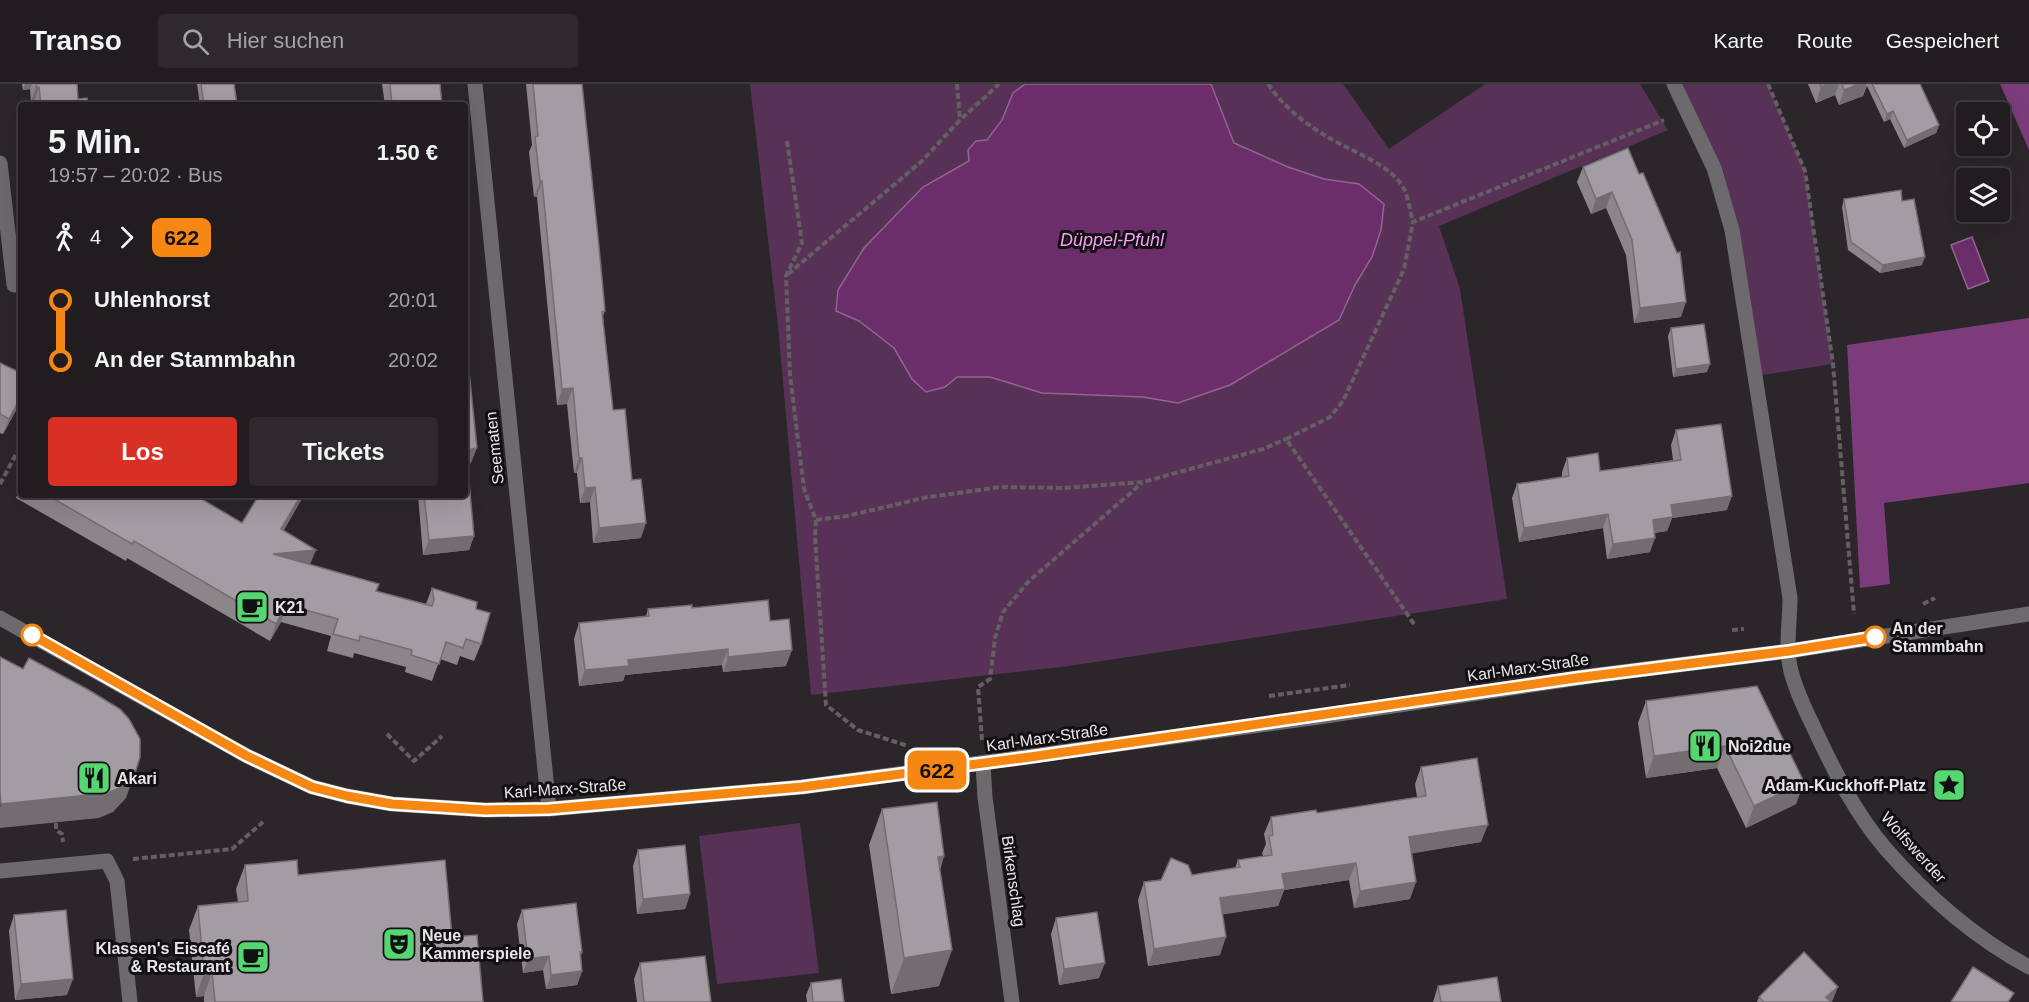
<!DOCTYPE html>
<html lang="de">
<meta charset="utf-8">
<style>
body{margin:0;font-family:Arial,sans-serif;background:#2d292d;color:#f1f3f6;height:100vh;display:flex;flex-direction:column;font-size:22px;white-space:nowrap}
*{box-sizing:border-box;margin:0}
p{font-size:20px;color:#a2a1a5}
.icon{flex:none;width:33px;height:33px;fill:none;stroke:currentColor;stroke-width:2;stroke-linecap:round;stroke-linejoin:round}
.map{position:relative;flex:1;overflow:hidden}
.sheet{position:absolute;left:18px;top:18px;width:450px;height:396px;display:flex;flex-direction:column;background:#201c20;border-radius:6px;box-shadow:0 6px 24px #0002,0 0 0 2px #3d3a3e}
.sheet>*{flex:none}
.badge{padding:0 12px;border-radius:9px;font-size:21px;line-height:39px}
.tools{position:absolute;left:1956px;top:18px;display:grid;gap:12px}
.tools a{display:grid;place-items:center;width:54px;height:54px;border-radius:6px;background:#201c20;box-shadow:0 6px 24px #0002,0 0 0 2px #3d3a3e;font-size:30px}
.map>.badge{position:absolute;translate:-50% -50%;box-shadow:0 0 0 3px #fff}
.legs{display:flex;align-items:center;gap:9px;height:66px;padding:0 30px;font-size:20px}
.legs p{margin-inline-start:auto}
.overview{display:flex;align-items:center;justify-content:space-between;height:102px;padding:0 30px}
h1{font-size:33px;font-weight:700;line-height:45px}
.action{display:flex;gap:12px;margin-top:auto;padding:12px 30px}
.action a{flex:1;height:69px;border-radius:6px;background:#d93025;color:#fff;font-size:24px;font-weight:700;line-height:69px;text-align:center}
.action a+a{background:#2d292d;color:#f1f3f6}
ul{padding:0 30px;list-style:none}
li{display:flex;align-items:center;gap:21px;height:60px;font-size:22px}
li i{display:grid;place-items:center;width:9px;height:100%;margin:0 8px;background:currentColor}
li i::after{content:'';width:15px;height:15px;margin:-8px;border:4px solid;border-radius:50%;background:#201c20}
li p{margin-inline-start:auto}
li:first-child i{background:linear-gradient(#0000 50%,currentColor 0)}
li:last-child i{background:linear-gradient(currentColor 50%,#0000 0)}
header{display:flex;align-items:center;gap:36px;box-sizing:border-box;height:84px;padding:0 30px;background:#201c20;border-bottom:2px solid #3d3a3e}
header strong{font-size:28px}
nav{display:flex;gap:33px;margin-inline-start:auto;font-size:21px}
.search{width:420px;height:54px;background:#2d292d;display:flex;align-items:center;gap:15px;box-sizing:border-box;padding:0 21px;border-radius:6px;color:#a2a1a5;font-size:22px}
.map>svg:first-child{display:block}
.green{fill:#583157}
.forest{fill:#7c3c7b}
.water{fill:#6c2d6b;stroke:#926491;stroke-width:1.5}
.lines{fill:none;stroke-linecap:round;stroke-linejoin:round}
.path{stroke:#645f63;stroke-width:4;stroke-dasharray:6 3;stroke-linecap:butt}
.minor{stroke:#6d6a6d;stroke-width:15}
.wall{fill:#8c868b}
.shaded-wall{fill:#726d71}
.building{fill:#a39ca2;stroke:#726d71;stroke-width:1.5}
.line-1-casing{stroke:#fff;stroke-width:14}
.line-1{stroke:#f68712;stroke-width:9}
.stop-1-dot{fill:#fff;stroke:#f68712;stroke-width:3}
.labels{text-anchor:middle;stroke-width:6;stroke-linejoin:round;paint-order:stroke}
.street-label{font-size:16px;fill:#e9e5e9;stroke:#120f12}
.poi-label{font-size:16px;font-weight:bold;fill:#e9e5e9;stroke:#120f12;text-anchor:start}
.stop-label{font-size:16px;font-weight:bold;fill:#e9e5e9;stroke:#120f12;text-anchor:start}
.water-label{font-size:18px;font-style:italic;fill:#fa9ff6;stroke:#120f12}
</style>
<header>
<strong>Transo</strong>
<div class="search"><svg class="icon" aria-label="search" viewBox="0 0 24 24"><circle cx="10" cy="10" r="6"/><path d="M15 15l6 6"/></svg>Hier suchen</div>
<nav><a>Karte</a><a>Route</a><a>Gespeichert</a></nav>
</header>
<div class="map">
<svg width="2029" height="918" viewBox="0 0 2029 918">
<rect width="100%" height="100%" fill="#2b262a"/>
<g class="green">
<path d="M750 0H1343L1389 65 1485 0H1640L1668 46 1439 142 1460 205 1507 515 1069 582 811 611 778 242Z"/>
<path d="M1674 0H1768L1805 87 1833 280 1756 292 1732 146Z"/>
<path d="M800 739 819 889 717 900 699 752Z"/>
</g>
<g class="forest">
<path d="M2000 0H2029V66Z"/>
<path d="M2029 234V399L1884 419 1890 500 1860 504 1847 261Z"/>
</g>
<g class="water">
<path d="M1025 0H1211L1234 59 1288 83 1324 95 1359 100 1384 120 1381 146 1372 173 1355 201 1339 236 1230 301 1178 319 1143 313 1042 309 990 293H957L945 303 926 308 912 295 894 264 859 237 836 227 838 206 864 164 923 103 969 77 968 66 976 57 987 56 1002 36 1013 9Z"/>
<path d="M1972 153 1989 197 1968 205 1951 161Z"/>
</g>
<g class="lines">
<g class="path">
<path d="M957 0 960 36"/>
<path d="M1268 0C1282 21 1304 39 1326 52 1349 67 1393 80 1405 107 1409 116 1410 128 1413 138"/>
<path d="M1768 0 1805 87 1833 280 1854 530"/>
<path d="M787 57 802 159 786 192 790 291 804 405 816 436 815 452 826 621 858 646 908 662"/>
<path d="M788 190 921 78 960 36 999 0"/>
<path d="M0 400 21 361"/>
<path d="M816 436 847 432 928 413 1001 403 1064 404 1143 398 1263 365 1286 355"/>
<path d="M1923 520 1935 514"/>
<path d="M1414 540 1286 355 1330 333 1343 317 1404 185 1413 138 1664 36"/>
<path d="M1732 546 1744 545"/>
<path d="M1269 612 1350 601"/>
<path d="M387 650 414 677 442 652"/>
<path d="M982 656 978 603 990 595 995 554 1003 528 1029 497 1142 399"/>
<path d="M56 739V746L62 750 63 758"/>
<path d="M133 775 232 765 263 738"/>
</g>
<g class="minor">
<path d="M475 0 549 725"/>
<path d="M1674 0 1714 84 1732 146 1790 514C1790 538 1785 564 1791 587 1796 608 1806 627 1815 646 1834 687 1856 730 1885 764 1925 810 1975 854 2029 883"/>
<path d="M0 79 14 201"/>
<path d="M0 534 247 672 312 703 347 712 392 720 485 726 549 725 802 703 1319 633 1598 591 1789 567 2029 530"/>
<path d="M983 680 985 713 1012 918"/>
<path d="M0 787 107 777 117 797 130 918"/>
</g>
</g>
<g class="wall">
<path d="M22 0H77L78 15 88 21H34V18H31L30 5 23 6Z"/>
<path d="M197 0H234L237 21H200Z"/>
<path d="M382 0H440L442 21H385Z"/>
<path d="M526 0H582L605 227 603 232 613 326 632 396 641 454 593 459 590 418 580 419 577 389H574L567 320 557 321 537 113H534L529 68 532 61Z"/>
<path d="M1808 0H1920L1939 41 1936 49 1904 64 1890 35 1884 38 1867 2 1863 12 1839 21 1835 11 1816 19Z"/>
<path d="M1628 64 1681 233 1634 239 1626 171 1606 124 1591 130 1577 98 1583 83Z"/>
<path d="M1844 115 1922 181 1880 189 1848 166 1842 123Z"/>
<path d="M1671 244 1707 288 1673 293 1668 252Z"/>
<path d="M465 249 471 379 468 380 474 452 469 466 423 471 418 411H465Z"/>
<path d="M0 279 21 317 3 350 0 349Z"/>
<path d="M1676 346 1727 426 1672 434 1667 447 1654 449 1650 468 1607 475 1603 444 1519 458 1512 414 1517 400 1562 393V388L1567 374 1600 387 1673 376 1671 361Z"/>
<path d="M21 401V411H147L150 413 242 439 259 411H304L283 447 310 481 376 507 426 520 432 504 476 525 481 560 474 577 460 572 457 581 440 575 432 597 405 588 406 583 354 569 353 574 327 567 331 552 281 538 270 557 127 474 126 477 16 414Z"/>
<path d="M692 524 770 537 786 582 723 588 722 581 625 591 623 597 579 602 574 555 579 539 646 532 648 525Z"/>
<path d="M1646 617 1804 698 1796 720 1746 744 1717 684 1646 694 1638 639Z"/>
<path d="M1421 683 1481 758 1411 769 1410 815 1354 824 1349 796 1284 806 1278 822 1222 830 1220 871 1148 882 1138 816 1144 798 1235 784 1238 776 1263 772 1262 769 1266 760 1264 750 1271 733 1317 729 1417 713 1415 700Z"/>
<path d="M882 725 944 772 940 786 939 902 891 910 869 761Z"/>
<path d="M638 766 690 810 685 825 637 830 633 782Z"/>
<path d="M245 781 298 791 452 853 483 918H204V912L196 913 189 846 198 822 238 818 236 805Z"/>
<path d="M522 826 582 868 581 872 582 887 577 901 546 905 543 886 523 889 517 840Z"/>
<path d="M14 831 67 911 15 916 9 847Z"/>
<path d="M1056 834 1099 894 1059 901 1051 850Z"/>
<path d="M640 879 711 918H637L634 895Z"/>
<path d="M811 899 844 918H807L806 911Z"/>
<path d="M1438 902 1501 918H1433Z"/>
<path d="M1759 913 1832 918H1757Z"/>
</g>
<g class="shaded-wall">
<path d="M25 0H32L30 5 23 6Z"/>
<path d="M1829 0H1839L1835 11 1816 19 1821 3Z"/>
<path d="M1859 0H1867L1863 12 1839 21 1844 6Z"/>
<path d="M36 3H39L34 18H31Z"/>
<path d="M1893 27 1890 35 1884 38 1887 30Z"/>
<path d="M1939 41 1936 49 1904 64 1907 56Z"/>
<path d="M542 97 537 113H534L540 98Z"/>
<path d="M1612 108 1606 124 1591 130 1596 115Z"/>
<path d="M1925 173 1922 181 1880 189 1883 181Z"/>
<path d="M1686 218 1681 233 1634 239 1640 224Z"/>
<path d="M1710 280 1707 288 1673 293 1676 285Z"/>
<path d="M573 304 567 320 557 321 562 305Z"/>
<path d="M21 312V317L3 350 9 335Z"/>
<path d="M477 364 471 379 465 380 466 366Z"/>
<path d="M579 374H582L577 389H574Z"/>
<path d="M595 403 590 418 580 419 585 404Z"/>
<path d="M301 411H304L275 462 281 445Z"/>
<path d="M1732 412 1727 426 1672 434 1667 447 1647 450 1653 436 1671 421Z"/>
<path d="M1608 430 1603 444 1519 458 1524 444Z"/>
<path d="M646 439 641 454 593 459 599 444Z"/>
<path d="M474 452 469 466 423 471 429 456Z"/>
<path d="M1655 454 1650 468 1607 475 1613 460Z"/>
<path d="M316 466 309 483 273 470Z"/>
<path d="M287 521 281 538 270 557 276 540Z"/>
<path d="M728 565 722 581 625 591 623 597 579 602 585 586 628 576Z"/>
<path d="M792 566 786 582 723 588 728 573Z"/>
<path d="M1725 662 1717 684 1646 694 1654 672Z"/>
<path d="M135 689 126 714 113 728 99 734 0 744V723L1 720Z"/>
<path d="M1804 698 1796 720 1746 744 1754 722Z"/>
<path d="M1488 741 1481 758 1403 771 1409 753Z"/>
<path d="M944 772 931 808 938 773Z"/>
<path d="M1356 779 1349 796 1284 806 1278 822 1213 832 1220 814 1282 790Z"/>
<path d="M1416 798 1410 815 1354 824 1360 807Z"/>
<path d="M690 810 685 825 637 830 643 815Z"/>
<path d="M1226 853 1220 871 1148 882 1154 865Z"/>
<path d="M952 866 939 902 891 910 904 874Z"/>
<path d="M549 872 543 886 523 889 528 875Z"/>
<path d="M1105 879 1099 894 1059 901 1064 885Z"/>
<path d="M582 887 577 901 546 905 551 891Z"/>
<path d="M212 888 204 912 196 913 204 889Z"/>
<path d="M73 895 67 911 15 916 21 900Z"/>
<path d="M1838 903 1832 918H1825L1826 913Z"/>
</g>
<g class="building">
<path d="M36 0H77L78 15 87 14 88 21H41L39 3H36Z"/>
<path d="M201 0H234L237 21H204Z"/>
<path d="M390 0H440L442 21H392Z"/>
<path d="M533 0H582L599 163 605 227 602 228 613 326 625 325 632 396 641 395 646 439 599 444 595 403 585 404 582 374H579L573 304 562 305 542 97 540 98 535 53 538 52Z"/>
<path d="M1820 0H1829L1821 3Z"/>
<path d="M1842 0H1859L1844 6Z"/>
<path d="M1872 0H1920L1939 41 1907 56 1893 27 1887 30Z"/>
<path d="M1628 64 1639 90 1643 89 1677 169 1680 168 1686 218 1640 224 1632 156 1612 108 1596 115 1583 83Z"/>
<path d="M1901 106 1902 117 1914 115 1925 173 1883 181 1851 158 1844 115Z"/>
<path d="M1704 240 1710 280 1676 285 1671 244Z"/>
<path d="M465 249 477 364 466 366 474 452 429 456 424 411H465Z"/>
<path d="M0 279 21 289V312L9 335 0 330Z"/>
<path d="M1721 340 1732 412 1671 421 1673 433 1653 436 1655 454 1613 460 1608 430 1524 444 1517 400 1569 392 1567 374 1598 369 1600 387 1681 376 1676 346Z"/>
<path d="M47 411H147L150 413 151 411H195L242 439 259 411H301L281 445 316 466 273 470 379 500 376 507 432 522 434 516 432 504 477 518 476 525 490 529 481 560 466 555 463 564 446 558 439 580 411 571 412 566 360 552 359 557 333 550 338 535 287 521 276 540 134 457 132 460Z"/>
<path d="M768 516 770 537 789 535 792 566 728 573V565L628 576 629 582 585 586 579 539 649 532 648 525 692 521V524Z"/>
<path d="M0 573 23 585 29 574 87 605 120 625 129 635 140 655V673L135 689 122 703 108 709 1 720 0 707Z"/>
<path d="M1757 602 1804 698 1754 722 1725 662 1654 672 1646 617Z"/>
<path d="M1477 674 1488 741 1409 753 1416 798 1360 807 1356 779 1282 790 1285 805 1220 814 1226 853 1154 865 1144 798 1161 796 1171 774 1188 781 1192 791 1240 783 1238 776 1272 771 1269 752 1273 751 1271 733 1316 726 1317 729 1426 712 1421 683Z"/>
<path d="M937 718 944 772 938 773 952 866 904 874 882 725Z"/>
<path d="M685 761 690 810 643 815 638 766Z"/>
<path d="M297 776 298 791 445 776 452 853 477 851 483 918H215L212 888 204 889 198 822 248 817 245 781Z"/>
<path d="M576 819 582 868H580L582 887 551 891 549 872 528 875 522 826Z"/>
<path d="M66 826 73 895 21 900 14 831Z"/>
<path d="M1097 828 1105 879 1064 885 1056 834Z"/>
<path d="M1804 868 1838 903 1826 913 1831 918H1764L1759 913Z"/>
<path d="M705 872 711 918H644L640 879Z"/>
<path d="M1973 883 2014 909 2008 918H1951Z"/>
<path d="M1497 893 1501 918H1441L1438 902Z"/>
<path d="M841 895 844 918H813L811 899Z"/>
</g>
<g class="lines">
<g class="line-1-casing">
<path id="line-1" d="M32 551 247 672 312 703 347 712 392 720 485 726 549 725 802 703 1030 673 1576 594 1789 567 1875 553"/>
</g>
<use href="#line-1" class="line-1"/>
</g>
<defs>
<g id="cafe-square" transform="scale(1.725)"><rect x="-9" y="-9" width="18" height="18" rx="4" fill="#55d671" stroke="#120f12"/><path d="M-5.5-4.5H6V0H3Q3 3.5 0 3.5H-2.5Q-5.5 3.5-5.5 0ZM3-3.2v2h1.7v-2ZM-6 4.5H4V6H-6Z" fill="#111"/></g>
<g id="restaurant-square" transform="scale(1.725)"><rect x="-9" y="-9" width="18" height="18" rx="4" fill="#55d671" stroke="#120f12"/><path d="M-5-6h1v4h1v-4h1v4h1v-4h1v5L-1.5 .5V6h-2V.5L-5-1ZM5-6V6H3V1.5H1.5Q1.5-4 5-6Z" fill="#111"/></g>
<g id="sight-square" transform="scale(1.725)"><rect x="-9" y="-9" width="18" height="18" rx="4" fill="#55d671" stroke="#120f12"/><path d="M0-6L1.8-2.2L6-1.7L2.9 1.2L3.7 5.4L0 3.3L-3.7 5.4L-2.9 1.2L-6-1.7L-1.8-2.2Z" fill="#111"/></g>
<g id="theatre-square" transform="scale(1.725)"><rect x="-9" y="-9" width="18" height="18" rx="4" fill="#55d671" stroke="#120f12"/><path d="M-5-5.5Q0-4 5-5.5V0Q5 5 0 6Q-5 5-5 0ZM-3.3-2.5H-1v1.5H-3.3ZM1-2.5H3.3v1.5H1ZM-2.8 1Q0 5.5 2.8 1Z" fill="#111"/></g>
</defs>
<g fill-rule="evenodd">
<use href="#cafe-square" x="252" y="523"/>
<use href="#restaurant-square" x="1705" y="662"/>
<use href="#restaurant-square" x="94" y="694"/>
<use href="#sight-square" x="1949" y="701"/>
<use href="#theatre-square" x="399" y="860"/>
<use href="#cafe-square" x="253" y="873"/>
</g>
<g class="stop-1-dot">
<circle cx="32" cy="551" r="10"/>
<circle cx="1875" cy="553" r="10"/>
</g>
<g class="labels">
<g class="street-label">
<text transform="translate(494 364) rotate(-96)" y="6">Seematen</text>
<text transform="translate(1528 583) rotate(-8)" y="6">Karl-Marx-Straße</text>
<text transform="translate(1047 653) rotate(-8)" y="6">Karl-Marx-Straße</text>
<text transform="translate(565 704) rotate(-4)" y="6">Karl-Marx-Straße</text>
<text transform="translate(1914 763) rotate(48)" y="6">Wolfswerder</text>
<text transform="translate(1014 797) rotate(82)" y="6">Birkenschlag</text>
</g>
<g class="poi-label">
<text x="275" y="529">K21</text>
<text x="1728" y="668">Noi2due</text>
<text x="117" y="700">Akari</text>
<text x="1926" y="707" text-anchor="end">Adam-Kuckhoff-Platz</text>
<text x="422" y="857">Neue<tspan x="422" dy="18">Kammerspiele</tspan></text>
<text x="230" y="870" text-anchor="end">Klassen's Eiscafé<tspan x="230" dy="18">&amp; Restaurant</tspan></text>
</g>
<g class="stop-label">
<text x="1892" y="550">An der<tspan x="1892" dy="18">Stammbahn</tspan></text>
</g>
<g class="water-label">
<text x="1112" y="162">Düppel-Pfuhl</text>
</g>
</g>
</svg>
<div class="tools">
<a><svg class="icon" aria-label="locate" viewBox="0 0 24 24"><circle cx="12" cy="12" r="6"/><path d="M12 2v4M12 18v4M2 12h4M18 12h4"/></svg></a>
<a><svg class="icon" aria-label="layers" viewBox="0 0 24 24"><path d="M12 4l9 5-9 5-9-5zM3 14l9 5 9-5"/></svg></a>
</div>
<b class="badge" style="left:937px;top:686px;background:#f68712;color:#111">622</b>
<section class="sheet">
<div class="overview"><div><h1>5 Min.</h1><p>19:57 – 20:02 · Bus</p></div><b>1.50 €</b></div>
<div class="legs"><svg class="icon" aria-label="walk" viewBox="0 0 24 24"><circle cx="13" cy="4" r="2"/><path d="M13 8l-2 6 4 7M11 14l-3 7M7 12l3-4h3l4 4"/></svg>4<svg class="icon" aria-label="forward" viewBox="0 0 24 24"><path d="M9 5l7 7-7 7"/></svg><b class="badge" style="background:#f68712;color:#111">622</b></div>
<ul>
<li><i style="color:#f68712"></i><b>Uhlenhorst</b><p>20:01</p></li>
<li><i style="color:#f68712"></i><b>An der Stammbahn</b><p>20:02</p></li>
</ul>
<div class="action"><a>Los</a><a>Tickets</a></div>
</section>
</div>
